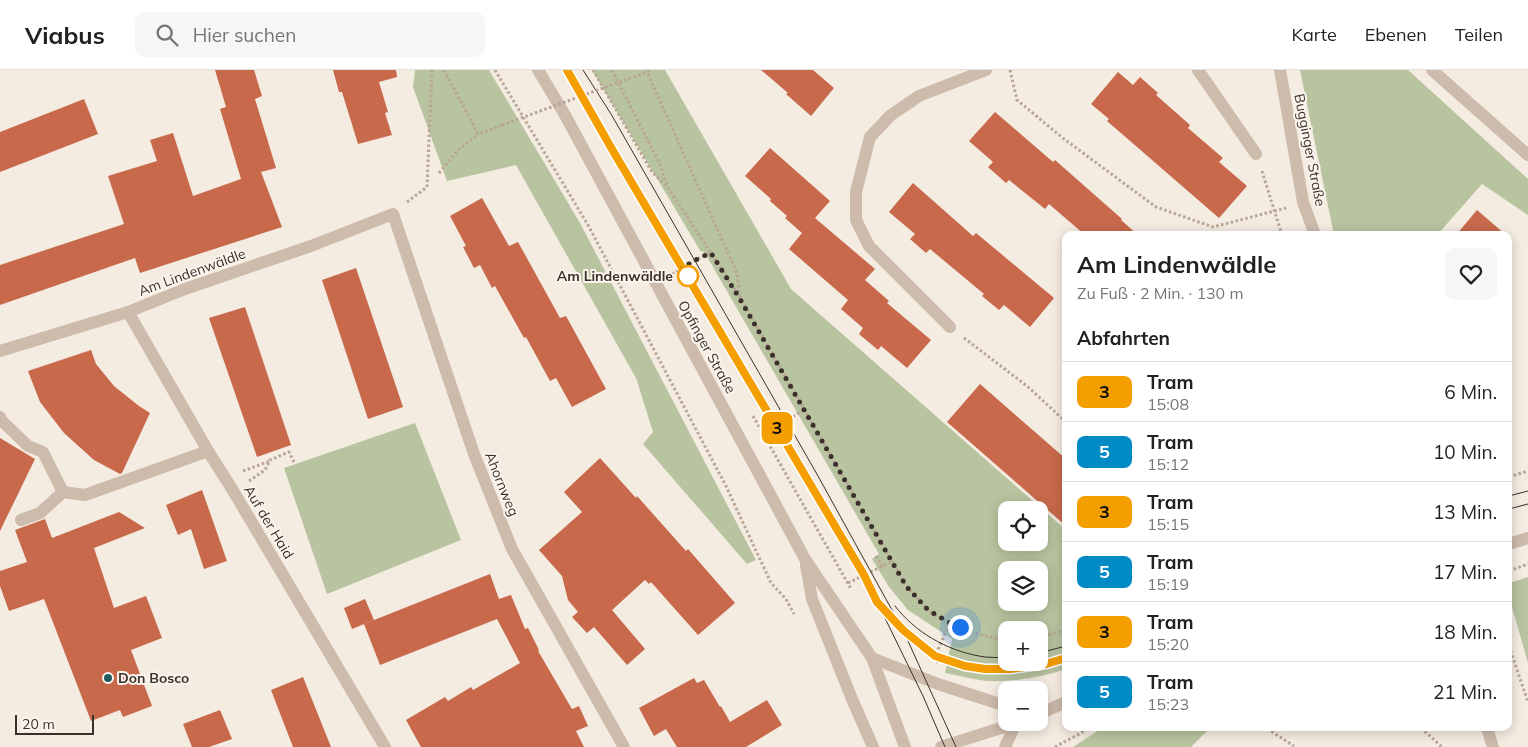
<!DOCTYPE html>
<html lang="de">
<meta charset="utf-8">
<style>
body{margin:0;font-family:Mulish,sans-serif;background:#f6f6f6;color:#202124;height:100vh;display:flex;flex-direction:column;font-size:19px;white-space:nowrap}
*{box-sizing:border-box;margin:0}
p{font-size:16px;color:#757577}
.icon{flex:none;width:28px;height:28px;fill:none;stroke:currentColor;stroke-width:2;stroke-linecap:round;stroke-linejoin:round}
.map{position:relative;flex:1;overflow:hidden}
.details{position:absolute;left:1062px;top:161px;width:450px;height:500px;display:flex;flex-direction:column;background:#fff;border-radius:10px;box-shadow:0 2px 12px #0003}
.details>*{flex:none}
.badge{padding:0 10px;border-radius:8px;font-size:18px;line-height:32px}
.buttons{position:absolute;left:998px;top:431px;display:grid;gap:10px}
.buttons a{display:grid;place-items:center;width:50px;height:50px;border-radius:10px;background:#fff;box-shadow:0 2px 12px #0003;font-size:25px}
.scale{position:absolute;left:15px;bottom:12px;width:79px;box-sizing:border-box;padding-left:5px;border:2px solid #3b302b;border-top:0;font-size:14px;line-height:18px;white-space:nowrap;color:#3b302b;-webkit-text-stroke:4px #fbf5ee;paint-order:stroke}
.you{position:absolute;width:25px;height:25px;margin:-12px;border:4px solid #fff;border-radius:50%;background:#1a73e8;box-shadow:0 0 0 8px #1a73e833}
.map>.badge{position:absolute;translate:-50% -50%;box-shadow:0 0 0 2px #fff}
h2{padding:0 15px;font-size:19px;line-height:45px}
.round{display:grid;place-items:center;flex:none;width:52px;height:52px;border-radius:10px;background:#f6f6f6}
.head{display:flex;align-items:center;justify-content:space-between;height:85px;padding:0 15px}
h1{font-size:24px;font-weight:700;line-height:38px}
ul{padding:0;list-style:none}
li{display:flex;align-items:center;gap:15px;height:60px;padding:0 15px;border-top:1px solid #e0e0e0}
li div{flex:1}
li b{display:block;font-size:19px}
li em{font-style:normal}
li .badge{min-width:55px;font-weight:700;text-align:center}
header{display:flex;align-items:center;gap:30px;box-sizing:border-box;height:70px;padding:0 25px;background:#fff;border-bottom:1px solid #e0e0e0}
header strong{font-size:24px}
nav{display:flex;gap:28px;margin-inline-start:auto;font-size:18px}
.search{width:350px;height:45px;background:#f6f6f6;display:flex;align-items:center;gap:12px;box-sizing:border-box;padding:0 18px;border-radius:10px;color:#757577;font-size:19px}
.map>svg:first-child{display:block}
.green{fill:#b8c4a0;fill-rule:evenodd}
.building{fill:#c8694b}
.lines{fill:none;stroke-linecap:round;stroke-linejoin:round}
.path{stroke:#b9a596;stroke-width:3;stroke-dasharray:2.5 2.5;stroke-linecap:butt}
.service{stroke:#cdbbac;stroke-width:12}
.minor{stroke:#cdbbac;stroke-width:12}
.tertiary{stroke:#cdbbac;stroke-width:12}
.tram{stroke:#3b302b;stroke-width:1}
.path-bridge{stroke:#b9a596;stroke-width:3;stroke-dasharray:2.5 2.5;stroke-linecap:butt}
.line-casing{stroke:#fff;stroke-width:11}
.line{stroke:#f59e00;stroke-width:8}
.walk{stroke:#3b302b;stroke-width:5;stroke-dasharray:0 9}
.stop-dot{fill:#fff;stroke:#f59e00;stroke-width:2.5}
.poi-dot{fill:#1f5a5e;stroke:#fbf5ee;stroke-width:2}
.labels{text-anchor:middle;stroke-width:4;stroke-linejoin:round;paint-order:stroke}
.street-label{font-size:14px;fill:#3b302b;stroke:#fbf5ee}
.stop-label{font-size:14px;font-weight:bold;fill:#3b302b;stroke:#fbf5ee;text-anchor:end}
.poi-label{font-size:14px;font-weight:bold;fill:#3b302b;stroke:#fbf5ee;text-anchor:start}
</style>
<header>
<strong>Viabus</strong>
<div class="search"><svg class="icon" aria-label="search" viewBox="0 0 24 24"><circle cx="10" cy="10" r="6"/><path d="M15 15l6 6"/></svg>Hier suchen</div>
<nav><a>Karte</a><a>Ebenen</a><a>Teilen</a></nav>
</header>
<div class="map">
<svg width="1528" height="677" viewBox="0 0 1528 677">
<rect width="100%" height="100%" fill="#f4ebe1"/>
<g class="green">
<path d="M415 0H489L580 153 756 490 747 494 643 374 653 362 636 308 516 95 447 111 413 17Z"/>
<path d="M592 0H665L791 219 1066 460V599C1042 607 1014 612 988 611 974 610 959 605 945 603L952 569 908 540 889 517 872 489 879 484 706 185 703 181 701 182ZM1006 440H1039V472H1006ZM1006 500H1039V532H1006ZM1006 560H1039V592H1006Z"/>
<path d="M1300 0H1408L1528 109V145L1482 114 1437 165H1334Z"/>
<path d="M415 353 461 470 327 524 284 398Z"/>
<path d="M1528 507V593L1509 527V513Z"/>
<path d="M1106 658H1210L1191 677H1073L1099 660Z"/>
</g>
<g class="building">
<path d="M215 0H254L262 26 255 29 276 98 261 102 282 157 140 203 135 188 0 235V195L124 154 108 106 157 91 150 70 173 63 193 126 241 109 220 39 226 37Z"/>
<path d="M333 0H396L397 7 379 12 388 42 385 43 392 65 358 74 342 22H339Z"/>
<path d="M761 0H813L834 18 811 46 786 24 788 23Z"/>
<path d="M1118 2 1133 15 1140 7 1158 23 1156 25 1190 55 1188 58 1223 88 1219 92 1247 116 1219 148 1107 51 1109 49 1091 34Z"/>
<path d="M84 29 98 64 0 102V62Z"/>
<path d="M995 42 1053 92 1055 90 1122 149 1121 150 1138 165H1085L1049 134 1045 139 1009 110 1006 113 988 97 993 92 969 71Z"/>
<path d="M770 78 830 131 815 148 875 199 865 210 889 231 887 233 931 270 907 298 881 276 878 280 859 264 863 258 841 239 848 230 789 179 802 163 785 148 787 146 770 131 771 129 745 106Z"/>
<path d="M913 113 973 166 976 163 1054 228 1030 257 1004 235 999 240 982 226 984 224 930 179 926 183 910 169 915 164 889 142Z"/>
<path d="M482 128 509 176 518 172 560 248 566 246 606 319 572 337 556 308 550 311 526 267 524 268 495 216 492 218 480 195 474 198 463 177 466 176 450 146Z"/>
<path d="M1477 140 1506 165H1456Z"/>
<path d="M356 198 403 337 368 349 322 210Z"/>
<path d="M245 237 291 375 257 387 209 248Z"/>
<path d="M91 280 96 294 114 316 139 336 150 343 122 403 120 404 94 390 64 363 40 332 28 301Z"/>
<path d="M980 314 1066 389V456L947 352Z"/>
<path d="M0 368 35 389 0 461Z"/>
<path d="M600 388 636 428 637 426 686 481 688 479 735 533 698 565 651 512 649 514 645 510 612 540 645 579 627 595 594 557 587 563 572 547 578 542 568 530 562 506 539 480 582 442 564 422Z"/>
<path d="M202 420 227 491 204 499 191 459 178 465 166 435Z"/>
<path d="M119 442 145 458 94 478 114 538 146 526 162 568 131 580 152 636 123 647 120 640 91 651 44 529 9 541 0 516V501L27 492 15 460 45 449 52 468Z"/>
<path d="M490 504 499 529 511 525 525 559 528 558 539 580 538 581 572 639 579 636 588 656 576 661 584 677H421L406 650 445 627 448 631 471 617 473 620 520 593 497 549 380 595 364 554Z"/>
<path d="M365 529 374 550 352 559 344 538Z"/>
<path d="M303 607 331 677H293L271 620Z"/>
<path d="M694 608 697 613 704 610 720 637 721 636 730 652 767 630 782 655 746 677H677L666 659 654 666 639 638Z"/>
<path d="M220 640 232 669 209 677H192L183 654Z"/>
</g>
<g class="lines">
<g class="path">
<path d="M444 0 478 64 502 55"/>
<path d="M495 0 588 155 726 416 771 513 786 529 794 544"/>
<path d="M593 0 652 102 667 116 741 229 906 516C913 523 920 532 927 539 942 552 987 570 1006 569"/>
<path d="M612 0 660 94 667 115"/>
<path d="M649 0 647 2 737 203 740 228"/>
<path d="M1010 0 1017 30 1064 69 1156 137 1213 157 1286 138"/>
<path d="M1262 101 1282 165"/>
<path d="M439 103 458 80 478 64"/>
<path d="M407 132 427 117 432 0"/>
<path d="M672 204 699 188 711 183"/>
<path d="M964 268 1027 316 1066 352"/>
<path d="M753 346 851 519"/>
<path d="M761 361 791 348 805 339"/>
<path d="M243 401 270 391"/>
<path d="M1509 407 1528 401"/>
<path d="M249 411 265 400 270 390 289 382 295 394"/>
<path d="M876 486 883 496"/>
<path d="M1509 501 1528 494"/>
<path d="M848 513 893 491"/>
<path d="M1039 567 1066 560"/>
<path d="M1509 576 1528 632"/>
<path d="M938 593 935 586 950 553"/>
<path d="M1270 658 1269 660 1294 676"/>
<path d="M1421 658 1442 677"/>
<path d="M1055 677 1090 658"/>
</g>
<g class="service">
<path d="M1198 0 1256 84"/>
<path d="M870 67 856 122V150L869 176 950 257"/>
<path d="M0 347 1 350 28 376 43 382 63 422"/>
<path d="M21 450 40 443 63 422 85 425 208 381"/>
</g>
<g class="minor">
<path d="M1280 0 1303 132 1315 165"/>
<path d="M1432 0 1528 85"/>
<path d="M870 67 891 45 919 26 986 0"/>
<path d="M128 242 208 381 232 419 385 677"/>
<path d="M0 281 128 242 185 219 311 176 393 144 474 384 512 479 624 677"/>
<path d="M1509 474 1528 468"/>
<path d="M1039 644 1066 632"/>
<path d="M1487 658 1493 677"/>
<path d="M941 677 1020 652"/>
</g>
<g class="tertiary">
<path d="M538 0 565 45 805 489 872 588 905 677"/>
<path d="M806 495 812 529 852 629 873 677"/>
<path d="M872 588 938 614 1006 636"/>
<path d="M1005 677 1015 655"/>
</g>
<g class="tram">
<path d="M567 0 613 81 864 505 923 626 945 677"/>
<path d="M583 0 611 44 818 406 903 560 956 677"/>
<path d="M1509 426 1528 421"/>
<path d="M1509 439 1528 434"/>
<path d="M895 536C915 562 946 580 979 586 987 588 997 587 1006 588"/>
<path d="M907 564C916 572 925 581 934 586 940 589 947 590 953 592 991 604 1029 598 1066 588"/>
<path d="M1039 583 1066 576"/>
</g>
<path class="path-bridge" d="M502 55 647 2"/>
</g>
<g class="lines">
<g class="line-casing">
<path id="line" d="M567 0 613 81 864 505 877 532 903 560 935 586 965 596 985 599H1010L1046 594 1066 588"/>
</g>
<use href="#line" class="line"/>
<path class="walk" d="M688 206 682 198 699 188 711 183 740 229 906 516 928 540 950 553 960 557"/>
</g>
<circle class="stop-dot" cx="688" cy="206" r="10"/>
<circle class="poi-dot" cx="108" cy="608" r="5"/>
<g class="labels">
<g class="street-label">
<text transform="translate(1310 80) rotate(79)" y="5">Bugginger Straße</text>
<text transform="translate(192 202) rotate(-20)" y="5">Am Lindenwäldle</text>
<text transform="translate(707 277) rotate(61)" y="5">Opfinger Straße</text>
<text transform="translate(502 414) rotate(68)" y="5">Ahornweg</text>
<text transform="translate(269 452) rotate(59)" y="5">Auf der Haid</text>
</g>
<g class="stop-label">
<text x="673" y="211">Am Lindenwäldle</text>
</g>
<g class="poi-label">
<text x="118" y="613">Don Bosco</text>
</g>
</g>
</svg>
<div class="buttons">
<a><svg class="icon" aria-label="locate" viewBox="0 0 24 24"><circle cx="12" cy="12" r="6"/><path d="M12 2v4M12 18v4M2 12h4M18 12h4"/></svg></a>
<a><svg class="icon" aria-label="layers" viewBox="0 0 24 24"><path d="M12 4l9 5-9 5-9-5zM3 14l9 5 9-5"/></svg></a>
<a>+</a>
<a>−</a>
</div>
<div class="scale">20 m</div>
<div class="you" style="left:960px;top:557px"></div>
<b class="badge" style="left:777px;top:358px;background:#f59e00;color:#111">3</b>
<section class="details">
<div class="head"><div><h1>Am Lindenwäldle</h1><p>Zu Fuß · 2 Min. · 130 m</p></div><a class="round"><svg class="icon" aria-label="heart" viewBox="0 0 24 24"><path d="M12 20l-8-8c-3-5 5-10 8-4 3-6 11-1 8 4z"/></svg></a></div>
<h2>Abfahrten</h2>
<ul>
<li><span class="badge" style="background:#f59e00;color:#111">3</span><div><b>Tram</b><p>15:08</p></div><em>6 Min.</em></li>
<li><span class="badge" style="background:#008bc5;color:#fff">5</span><div><b>Tram</b><p>15:12</p></div><em>10 Min.</em></li>
<li><span class="badge" style="background:#f59e00;color:#111">3</span><div><b>Tram</b><p>15:15</p></div><em>13 Min.</em></li>
<li><span class="badge" style="background:#008bc5;color:#fff">5</span><div><b>Tram</b><p>15:19</p></div><em>17 Min.</em></li>
<li><span class="badge" style="background:#f59e00;color:#111">3</span><div><b>Tram</b><p>15:20</p></div><em>18 Min.</em></li>
<li><span class="badge" style="background:#008bc5;color:#fff">5</span><div><b>Tram</b><p>15:23</p></div><em>21 Min.</em></li>
</ul>
</section>
</div>
